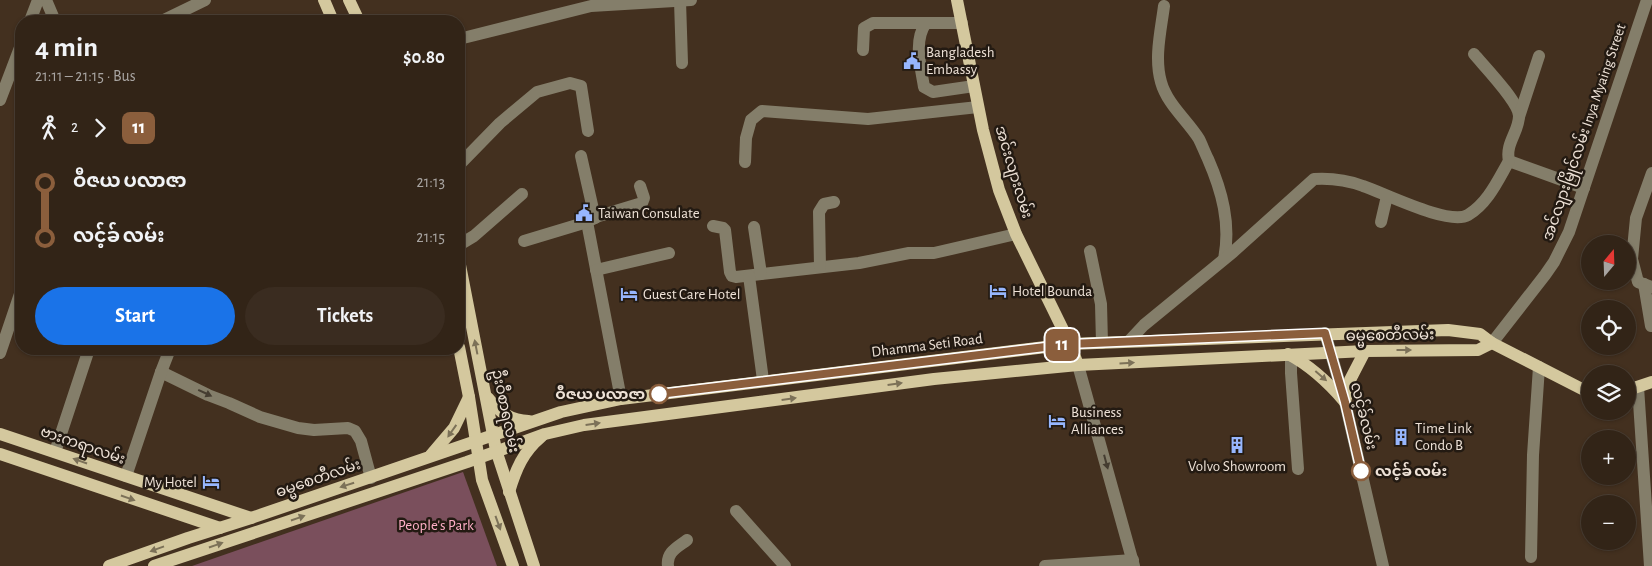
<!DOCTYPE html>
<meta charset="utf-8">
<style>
body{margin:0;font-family:"Alegreya Sans","Noto Sans Myanmar",sans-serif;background:#3a2c20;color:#f1f3f6;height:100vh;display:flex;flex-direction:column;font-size:19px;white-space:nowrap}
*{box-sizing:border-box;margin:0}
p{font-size:16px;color:#a8a4a1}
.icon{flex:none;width:28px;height:28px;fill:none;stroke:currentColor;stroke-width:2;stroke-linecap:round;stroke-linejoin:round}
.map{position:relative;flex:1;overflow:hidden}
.drawer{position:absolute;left:15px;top:15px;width:450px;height:340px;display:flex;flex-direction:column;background:#322417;border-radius:20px;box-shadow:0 1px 4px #0004,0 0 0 1px #4d4136}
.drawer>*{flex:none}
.badge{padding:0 10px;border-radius:8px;font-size:18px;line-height:32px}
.needle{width:32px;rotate:19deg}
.controls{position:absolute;left:1581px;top:235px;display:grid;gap:10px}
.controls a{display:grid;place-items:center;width:55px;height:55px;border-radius:50%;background:#322417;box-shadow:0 1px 4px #0004,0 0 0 1px #4d4136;font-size:25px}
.map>.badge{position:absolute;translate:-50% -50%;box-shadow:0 0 0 2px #fff}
.legs{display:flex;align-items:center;gap:8px;height:55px;padding:0 20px;font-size:16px}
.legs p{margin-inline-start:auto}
.headline{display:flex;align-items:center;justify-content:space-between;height:85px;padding:0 20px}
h1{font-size:28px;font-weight:700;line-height:38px}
.button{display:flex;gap:10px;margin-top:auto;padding:10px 20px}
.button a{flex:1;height:58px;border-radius:30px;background:#1a73e8;color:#fff;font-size:20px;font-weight:700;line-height:58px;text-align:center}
.button a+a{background:#3a2c20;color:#f1f3f6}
ul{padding:0 20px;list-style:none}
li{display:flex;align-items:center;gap:18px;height:55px;font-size:19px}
li i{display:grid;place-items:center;width:8px;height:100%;margin:0 6px;background:currentColor}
li i::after{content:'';width:12px;height:12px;margin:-6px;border:4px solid;border-radius:50%;background:#322417}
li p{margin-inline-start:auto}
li:first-child i{background:linear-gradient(#0000 50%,currentColor 0)}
li:last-child i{background:linear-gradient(currentColor 50%,#0000 0)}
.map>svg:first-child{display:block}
.green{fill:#7a4f5c}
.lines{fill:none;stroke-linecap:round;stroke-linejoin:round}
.minor{stroke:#847e6a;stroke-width:12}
.major{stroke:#d4c89e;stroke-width:12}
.oneway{fill:#7c7158}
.oneway2{fill:#453d31}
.line-1-casing{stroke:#fff;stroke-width:11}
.line-1{stroke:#8b5e3c;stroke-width:8}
.stop-1-dot{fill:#fff;stroke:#8b5e3c;stroke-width:2.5}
.labels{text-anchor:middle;stroke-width:5;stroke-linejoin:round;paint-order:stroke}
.poi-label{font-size:15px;fill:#eee2d7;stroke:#231a12;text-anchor:start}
.street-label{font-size:15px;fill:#eee2d7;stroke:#231a12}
.stop-label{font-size:15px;font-weight:bold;fill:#eee2d7;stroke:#231a12;text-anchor:end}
.park-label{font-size:15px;fill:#ffafc7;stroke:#231a12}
</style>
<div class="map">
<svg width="1652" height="566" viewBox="0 0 1652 566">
<rect width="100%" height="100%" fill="#43301f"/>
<path class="green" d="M463 472 497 566H192Z"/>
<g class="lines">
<g class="minor">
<path d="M46 0 55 21"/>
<path d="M680 1 682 63"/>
<path d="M1164 6C1161 30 1154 58 1161 82 1167 104 1187 120 1199 139 1202 145 1205 153 1208 159 1222 191 1231 224 1224 259"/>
<path d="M30 21 38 0"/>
<path d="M162 21 205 0"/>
<path d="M926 23C913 41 921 67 924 87L933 92 974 86"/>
<path d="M459 39 591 6 691 0"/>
<path d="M863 50 864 28 873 23H962"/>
<path d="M1474 54C1484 66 1519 102 1519 116 1519 132 1505 143 1509 161L1584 188"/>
<path d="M0 100 21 45"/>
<path d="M1519 117 1539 56"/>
<path d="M581 156 595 218"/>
<path d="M745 162 746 138 751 120 762 111 868 119 978 107"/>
<path d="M459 165 500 123 537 92 570 83 581 86 588 131"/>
<path d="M1652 173 1636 218 1632 259 1638 282 1652 287"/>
<path d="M587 222 621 399"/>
<path d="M1381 222 1387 196"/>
<path d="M713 226 723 228 725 230 730 272 732 276 736 277 859 263 909 253H934L1016 234"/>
<path d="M754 227 761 274"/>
<path d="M524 241 587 222 599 216 642 203 644 198 640 186"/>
<path d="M459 245 474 236 522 194"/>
<path d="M1090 251 1101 304 1102 343"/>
<path d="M820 267 819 212 824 204 834 202"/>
<path d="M596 270 669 253"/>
<path d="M749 276 763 380"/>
<path d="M1644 284 1651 326"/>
<path d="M1325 333 1345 402 1383 566"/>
<path d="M1129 341 1144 325 1233 252 1314 179C1331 178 1347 180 1363 186 1384 193 1449 226 1468 215 1488 203 1498 180 1509 161"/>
<path d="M1492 343 1545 275 1554 262 1569 232 1647 0"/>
<path d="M0 353 21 291"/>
<path d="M1291 356V373L1298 469"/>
<path d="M1078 365 1134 566"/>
<path d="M161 372 208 395 229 403 260 417 298 428 314 430 348 428 355 431 361 441 371 478"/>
<path d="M1638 387 1650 566"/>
<path d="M55 452 89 349"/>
<path d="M126 476 161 372 170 349"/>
<path d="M736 511 785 566"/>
<path d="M1531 557 1533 455 1539 367"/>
<path d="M668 566C666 552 678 547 687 540"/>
<path d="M1045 566 1133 560"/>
</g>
<g class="major">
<path d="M324 0 333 21"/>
<path d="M349 0 359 21"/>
<path d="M957 0 983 130 999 190 1016 234 1070 344 1078 365"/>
<path d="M459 260 496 450 534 566"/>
<path d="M459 347 469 397 482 480 513 566"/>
<path d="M1288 354C1311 366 1328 382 1345 402"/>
<path d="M1628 390 1652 382"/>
<path d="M488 398C499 412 511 421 529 421"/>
<path d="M1345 402 1350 380 1365 351"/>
<path d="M0 434 251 518"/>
<path d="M0 454 220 528"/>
<path d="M431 455 454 428 469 397"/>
<path d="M509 492C516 469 523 452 541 437"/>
<path d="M109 566 188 538 251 518 561 412 621 399 1070 344 1448 330 1480 334 1492 343 1582 389 1590 390"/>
<path d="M154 566 467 462 545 434 584 425 934 379 1078 365 1365 351 1478 350 1492 343"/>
</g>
</g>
<defs><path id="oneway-solid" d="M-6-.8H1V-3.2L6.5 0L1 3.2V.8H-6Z" transform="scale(1.25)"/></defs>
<g class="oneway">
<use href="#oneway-solid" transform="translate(476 347) rotate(-101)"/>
<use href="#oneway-solid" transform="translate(1404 350)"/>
<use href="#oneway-solid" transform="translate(1127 363) rotate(-3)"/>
<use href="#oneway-solid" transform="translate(1321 376) rotate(41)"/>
<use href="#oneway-solid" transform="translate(895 384) rotate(-8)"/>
<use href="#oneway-solid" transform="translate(789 399) rotate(-8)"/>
<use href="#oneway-solid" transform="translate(593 424) rotate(-8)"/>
<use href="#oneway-solid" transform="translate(452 431) rotate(125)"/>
<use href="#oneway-solid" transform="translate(80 461) rotate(-161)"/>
<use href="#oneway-solid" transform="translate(347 485) rotate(162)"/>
<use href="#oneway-solid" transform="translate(128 498) rotate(19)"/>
<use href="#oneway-solid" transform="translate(298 518) rotate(-19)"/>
<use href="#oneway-solid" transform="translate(498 523) rotate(70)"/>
<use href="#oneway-solid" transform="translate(216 545) rotate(-19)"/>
<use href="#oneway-solid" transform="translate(157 549) rotate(160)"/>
</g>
<g class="oneway2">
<use href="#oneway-solid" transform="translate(205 393) rotate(25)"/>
<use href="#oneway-solid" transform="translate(1106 462) rotate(75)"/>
</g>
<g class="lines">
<g class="line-1-casing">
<path id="line-1" d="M659 394 1070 344 1325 333 1345 402 1361 471"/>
</g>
<use href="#line-1" class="line-1"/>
</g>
<defs>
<g id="civic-bare" transform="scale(1.35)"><path d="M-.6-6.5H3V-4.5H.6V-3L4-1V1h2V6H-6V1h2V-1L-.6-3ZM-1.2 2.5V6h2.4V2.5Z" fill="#97b6fd" stroke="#231a12" stroke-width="2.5" paint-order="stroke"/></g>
<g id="hotel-bare" transform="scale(1.35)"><path d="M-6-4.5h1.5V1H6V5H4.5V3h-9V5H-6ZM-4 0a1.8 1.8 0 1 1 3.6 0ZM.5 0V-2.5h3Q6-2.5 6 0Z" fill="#97b6fd" stroke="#231a12" stroke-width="2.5" paint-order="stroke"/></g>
<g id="building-bare" transform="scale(1.35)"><path d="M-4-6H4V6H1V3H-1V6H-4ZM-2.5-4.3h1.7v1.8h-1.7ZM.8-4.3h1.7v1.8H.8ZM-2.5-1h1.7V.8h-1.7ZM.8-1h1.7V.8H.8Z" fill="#97b6fd" stroke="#231a12" stroke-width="2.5" paint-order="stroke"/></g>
</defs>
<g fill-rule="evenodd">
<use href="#civic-bare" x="912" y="61"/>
<use href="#civic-bare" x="584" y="213"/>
<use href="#hotel-bare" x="998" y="291"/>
<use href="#hotel-bare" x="629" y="294"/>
<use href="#hotel-bare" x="1057" y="421"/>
<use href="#building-bare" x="1401" y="437"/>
<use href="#building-bare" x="1237" y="445"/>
<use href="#hotel-bare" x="211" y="482"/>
</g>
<g class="stop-1-dot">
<circle cx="659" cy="394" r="9"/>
<circle cx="1361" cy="471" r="9"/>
</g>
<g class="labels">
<g class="poi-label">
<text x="926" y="57">Bangladesh<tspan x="926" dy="17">Embassy</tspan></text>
<text x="598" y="218">Taiwan Consulate</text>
<text x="1012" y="296">Hotel Bounda</text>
<text x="643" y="299">Guest Care Hotel</text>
<text x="1071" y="417">Business<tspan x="1071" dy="17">Alliances</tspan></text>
<text x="1415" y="433">Time Link<tspan x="1415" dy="17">Condo B</tspan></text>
<text x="1237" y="471" text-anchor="middle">Volvo Showroom</text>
<text x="197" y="487" text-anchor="end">My Hotel</text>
</g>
<g class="street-label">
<text transform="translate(1584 132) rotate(-71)" y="5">အင်လျားမြိုင်လမ်း Inya Myaing Street</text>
<text transform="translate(1014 172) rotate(73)" y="5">အင်းလျားလမ်း</text>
<text transform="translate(1390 335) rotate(-1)" y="5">ဓမ္မစေတီလမ်း</text>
<text transform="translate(927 345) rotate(-7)" y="5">Dhamma Seti Road</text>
<text transform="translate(506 411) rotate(78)" y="5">ဦးဝီစာရလမ်း</text>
<text transform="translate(1364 416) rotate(76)" y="5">လင့်ခ်လမ်း</text>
<text transform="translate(83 445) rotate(19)" y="5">ဗားကရာလမ်း</text>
<text transform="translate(318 478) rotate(-19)" y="5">ဓမ္မစေတီလမ်း</text>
</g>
<g class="stop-label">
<text x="645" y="399">ဝီဇယ ပလာဇာ</text>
<text x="1375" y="476" text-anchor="start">လင့်ခ် လမ်း</text>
</g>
<g class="park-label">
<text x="436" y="530">People's Park</text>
</g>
</g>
</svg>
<div class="controls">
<a><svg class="needle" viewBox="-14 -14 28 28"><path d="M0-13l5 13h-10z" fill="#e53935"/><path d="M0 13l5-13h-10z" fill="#a8a4a1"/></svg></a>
<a><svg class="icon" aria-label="locate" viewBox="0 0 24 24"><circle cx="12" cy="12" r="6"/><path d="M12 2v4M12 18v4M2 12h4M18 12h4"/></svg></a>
<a><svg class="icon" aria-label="layers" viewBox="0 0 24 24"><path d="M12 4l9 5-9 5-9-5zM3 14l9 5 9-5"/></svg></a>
<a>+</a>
<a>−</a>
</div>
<b class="badge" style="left:1062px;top:345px;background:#8b5e3c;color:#fff">11</b>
<section class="drawer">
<div class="headline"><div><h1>4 min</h1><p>21:11 – 21:15 · Bus</p></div><b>$0.80</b></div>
<div class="legs"><svg class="icon" aria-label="walk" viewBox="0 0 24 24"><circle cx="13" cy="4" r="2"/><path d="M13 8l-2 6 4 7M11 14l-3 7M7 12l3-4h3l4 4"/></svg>2<svg class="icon" aria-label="forward" viewBox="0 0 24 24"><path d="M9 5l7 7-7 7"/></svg><b class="badge" style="background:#8b5e3c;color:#fff">11</b></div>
<ul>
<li><i style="color:#8b5e3c"></i><b>ဝီဇယ ပလာဇာ</b><p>21:13</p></li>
<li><i style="color:#8b5e3c"></i><b>လင့်ခ် လမ်း</b><p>21:15</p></li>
</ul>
<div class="button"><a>Start</a><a>Tickets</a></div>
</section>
</div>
